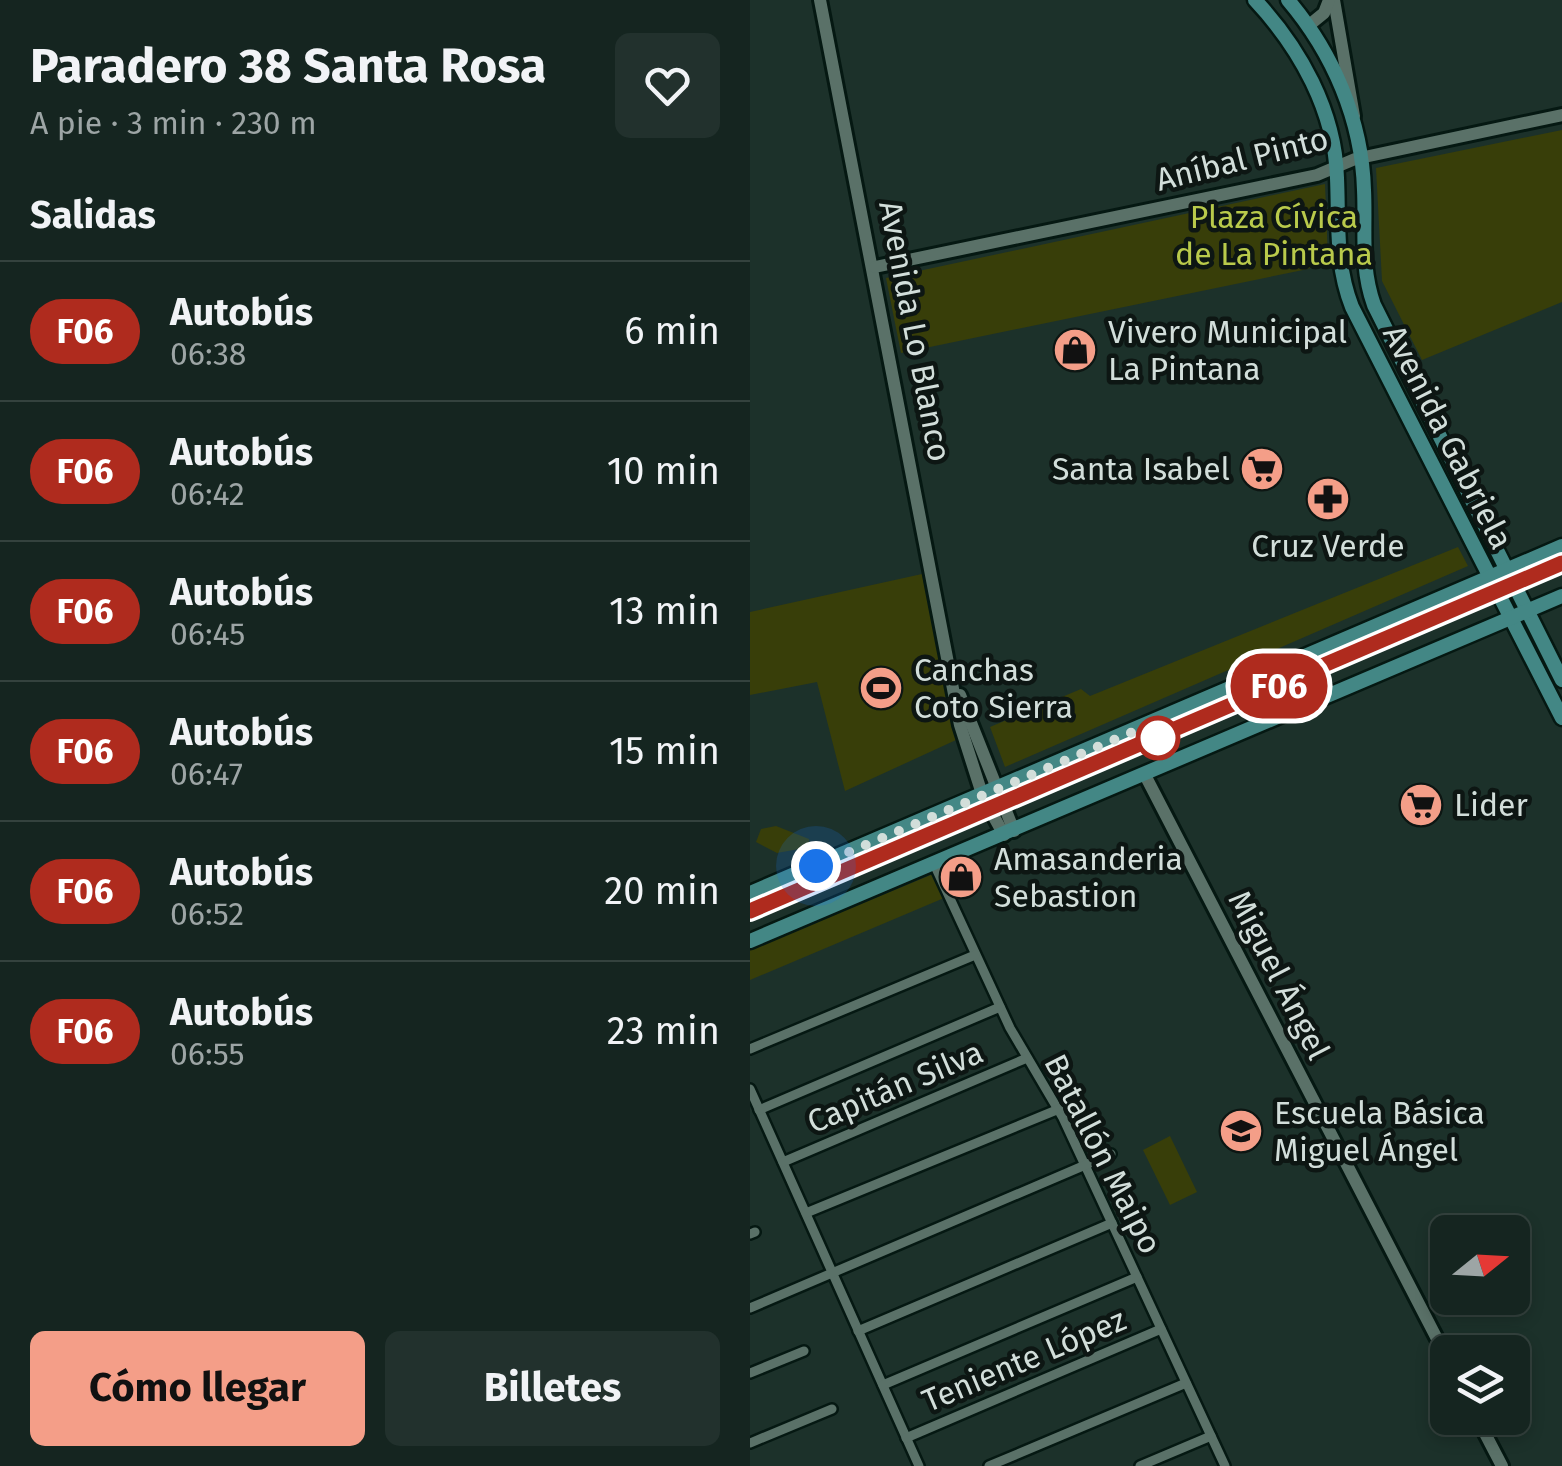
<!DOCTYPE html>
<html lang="es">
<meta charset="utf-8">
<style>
body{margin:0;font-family:"Fira Sans",sans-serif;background:#22312d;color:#f1f3f6;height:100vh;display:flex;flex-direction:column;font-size:38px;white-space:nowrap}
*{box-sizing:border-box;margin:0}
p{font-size:32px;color:#9da5a5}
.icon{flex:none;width:55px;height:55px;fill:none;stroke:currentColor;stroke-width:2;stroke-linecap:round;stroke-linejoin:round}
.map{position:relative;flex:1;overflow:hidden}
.drawer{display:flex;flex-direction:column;background:#152520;width:750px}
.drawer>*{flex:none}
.badge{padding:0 20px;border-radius:32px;font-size:35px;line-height:65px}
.needle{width:65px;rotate:72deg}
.fabs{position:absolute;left:680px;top:1215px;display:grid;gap:20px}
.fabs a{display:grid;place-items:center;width:100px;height:100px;border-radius:15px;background:#152520;box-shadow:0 5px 15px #0003,0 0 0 2px #34423e;font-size:50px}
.you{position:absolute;width:50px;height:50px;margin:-25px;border:8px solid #fff;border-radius:50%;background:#1a73e8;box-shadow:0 0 0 15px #1a73e833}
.map>.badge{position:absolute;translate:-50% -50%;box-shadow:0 0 0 5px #fff}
h2{padding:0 30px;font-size:38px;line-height:90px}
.round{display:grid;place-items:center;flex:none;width:105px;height:105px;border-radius:15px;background:#22312d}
.overview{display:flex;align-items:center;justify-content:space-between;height:170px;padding:0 30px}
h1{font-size:48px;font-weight:700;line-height:75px}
.action{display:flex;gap:20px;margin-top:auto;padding:20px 30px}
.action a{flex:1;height:115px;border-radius:15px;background:#f49e88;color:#111;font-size:40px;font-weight:700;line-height:115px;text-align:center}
.action a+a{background:#22312d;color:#f1f3f6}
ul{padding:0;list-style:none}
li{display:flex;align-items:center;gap:30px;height:140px;padding:0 30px;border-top:2px solid #34423e}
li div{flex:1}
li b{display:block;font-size:38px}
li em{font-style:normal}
li .badge{min-width:110px;font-weight:700;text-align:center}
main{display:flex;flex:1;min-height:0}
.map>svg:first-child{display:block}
.green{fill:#383e09}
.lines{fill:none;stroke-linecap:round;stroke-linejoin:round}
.street-casing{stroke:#051812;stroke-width:14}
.secondary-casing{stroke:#051812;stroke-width:18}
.primary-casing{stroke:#051812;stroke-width:19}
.street{stroke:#5a7168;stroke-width:9}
.secondary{stroke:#5a7168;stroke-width:12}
.primary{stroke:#438785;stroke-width:14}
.line-casing{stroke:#fff;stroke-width:22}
.line{stroke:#af2b1e;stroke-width:15}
.walk{stroke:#d2deda;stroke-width:10;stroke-dasharray:0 18}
.stop-dot{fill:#fff;stroke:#af2b1e;stroke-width:5}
.labels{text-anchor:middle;stroke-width:9;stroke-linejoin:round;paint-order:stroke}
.street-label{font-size:32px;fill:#d2deda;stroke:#0d1613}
.park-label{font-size:32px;fill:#b9ca4b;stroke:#0d1613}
.poi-label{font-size:32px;fill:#d2deda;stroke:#0d1613;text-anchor:start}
</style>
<main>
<section class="drawer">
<div class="overview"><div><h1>Paradero 38 Santa Rosa</h1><p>A pie · 3 min · 230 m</p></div><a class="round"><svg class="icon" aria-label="heart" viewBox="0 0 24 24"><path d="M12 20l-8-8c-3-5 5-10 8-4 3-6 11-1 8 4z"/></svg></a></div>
<h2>Salidas</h2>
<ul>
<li><span class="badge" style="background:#af2b1e;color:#fff">F06</span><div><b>Autobús</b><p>06:38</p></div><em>6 min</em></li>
<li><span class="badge" style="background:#af2b1e;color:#fff">F06</span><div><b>Autobús</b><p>06:42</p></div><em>10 min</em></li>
<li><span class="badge" style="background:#af2b1e;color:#fff">F06</span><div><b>Autobús</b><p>06:45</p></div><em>13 min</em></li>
<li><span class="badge" style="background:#af2b1e;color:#fff">F06</span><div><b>Autobús</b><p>06:47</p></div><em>15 min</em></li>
<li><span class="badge" style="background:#af2b1e;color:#fff">F06</span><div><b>Autobús</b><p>06:52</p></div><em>20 min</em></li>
<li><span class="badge" style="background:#af2b1e;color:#fff">F06</span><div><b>Autobús</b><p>06:55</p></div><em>23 min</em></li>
</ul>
<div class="action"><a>Cómo llegar</a><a>Billetes</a></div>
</section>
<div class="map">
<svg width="812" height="1466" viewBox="0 0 812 1466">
<rect width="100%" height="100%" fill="#1c312a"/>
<g class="green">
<path d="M812 130V302L672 360 632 281 626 168Z"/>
<path d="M575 184 578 259 558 269 151 353 136 278Z"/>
<path d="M708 547 718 566 255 767 240 727 331 689 340 696Z"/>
<path d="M172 574 206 740 95 791 67 682 0 695V612Z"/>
<path d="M26 826 59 839 60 847 27 853 6 842 11 829Z"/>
<path d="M183 874 194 898 0 980V950Z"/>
<path d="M420 1136 447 1192 420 1205 393 1150Z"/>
</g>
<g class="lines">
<g class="street-casing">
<g id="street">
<path d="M184 864 260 1028 313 1118 475 1466"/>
<path d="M0 1049 225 955"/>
<path d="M0 1089 169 1466"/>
<path d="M9 1110 250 1007"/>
<path d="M33 1162 277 1058"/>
<path d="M56 1213 309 1109"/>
<path d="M0 1234 5 1232"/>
<path d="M0 1308 361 1154"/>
<path d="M108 1331 362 1223"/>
<path d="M0 1373 54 1351"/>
<path d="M133 1385 387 1277"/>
<path d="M156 1438 411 1329"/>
<path d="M0 1443 82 1409"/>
<path d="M239 1466 436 1383"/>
<path d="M390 1466 461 1436"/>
</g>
</g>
<g class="secondary-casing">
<g id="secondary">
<path d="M70 0 210 725 233 797 254 835"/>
<path d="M584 0 604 116"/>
<path d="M558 26 574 13 579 0"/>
<path d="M125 267 567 175 605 159 812 115"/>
<path d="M210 695 264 831"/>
<path d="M395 775 698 1360"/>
<path d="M727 1418 752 1466"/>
</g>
</g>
<g class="primary-casing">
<g id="primary">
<path d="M505 0C550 48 585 111 587 178 589 222 585 264 602 307L812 718"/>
<path d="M538 0C583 53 612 120 614 190 616 230 610 266 624 305L812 680"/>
<path d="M0 893 812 546"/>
<path d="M0 941 812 596"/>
</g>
</g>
<use href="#street" class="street"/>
<use href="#secondary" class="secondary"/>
<use href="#primary" class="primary"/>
</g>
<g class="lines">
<g class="line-casing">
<path id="line" d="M0 911 812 563"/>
</g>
<use href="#line" class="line"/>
<path class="walk" d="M66 866 404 723 408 738"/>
</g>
<defs>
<g id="shop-disc" transform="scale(2.25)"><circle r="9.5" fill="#f49e88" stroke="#0d1613"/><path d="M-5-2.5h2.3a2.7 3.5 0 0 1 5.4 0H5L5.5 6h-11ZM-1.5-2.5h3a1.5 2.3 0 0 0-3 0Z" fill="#111"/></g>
<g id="supermarket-disc" transform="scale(2.25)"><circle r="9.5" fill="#f49e88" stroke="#0d1613"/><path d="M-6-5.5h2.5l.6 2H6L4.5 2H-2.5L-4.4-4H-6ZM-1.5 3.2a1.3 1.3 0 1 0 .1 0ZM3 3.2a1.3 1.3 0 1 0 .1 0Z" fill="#111"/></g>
<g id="pharmacy-disc" transform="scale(2.25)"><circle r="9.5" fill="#f49e88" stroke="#0d1613"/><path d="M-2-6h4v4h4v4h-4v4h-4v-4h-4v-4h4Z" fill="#111"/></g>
<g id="stadium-disc" transform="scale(2.25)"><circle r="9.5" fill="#f49e88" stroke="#0d1613"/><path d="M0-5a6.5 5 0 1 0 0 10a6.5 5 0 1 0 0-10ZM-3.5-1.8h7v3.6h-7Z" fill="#111"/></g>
<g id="school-disc" transform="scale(2.25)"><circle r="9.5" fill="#f49e88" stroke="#0d1613"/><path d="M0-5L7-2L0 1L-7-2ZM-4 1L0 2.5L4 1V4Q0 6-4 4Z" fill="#111"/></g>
</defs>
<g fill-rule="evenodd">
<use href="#shop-disc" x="325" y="350"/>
<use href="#supermarket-disc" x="512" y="469"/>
<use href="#pharmacy-disc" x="578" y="499"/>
<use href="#stadium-disc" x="131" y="688"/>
<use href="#supermarket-disc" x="671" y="805"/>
<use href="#shop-disc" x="211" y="877"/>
<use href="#school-disc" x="491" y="1131"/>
</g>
<circle class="stop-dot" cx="408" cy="738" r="20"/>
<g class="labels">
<g class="street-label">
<text transform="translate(492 159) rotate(-14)" y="11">Aníbal Pinto</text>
<text transform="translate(165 331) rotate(79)" y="11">Avenida Lo Blanco</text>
<text transform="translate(698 437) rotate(63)" y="11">Avenida Gabriela</text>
<text transform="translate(529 975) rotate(63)" y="11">Miguel Ángel</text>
<text transform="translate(145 1087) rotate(-23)" y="11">Capitán Silva</text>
<text transform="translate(353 1154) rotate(63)" y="11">Batallón Maipo</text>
<text transform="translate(274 1360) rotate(-23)" y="11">Teniente López</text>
</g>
<g class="park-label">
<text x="524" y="228">Plaza Cívica<tspan x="524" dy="37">de La Pintana</tspan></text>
</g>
<g class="poi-label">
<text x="358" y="343">Vivero Municipal<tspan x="358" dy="37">La Pintana</tspan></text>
<text x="480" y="480" text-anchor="end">Santa Isabel</text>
<text x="578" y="557" text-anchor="middle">Cruz Verde</text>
<text x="164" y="681">Canchas<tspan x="164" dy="37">Coto Sierra</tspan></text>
<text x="704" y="816">Lider</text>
<text x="244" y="870">Amasanderia<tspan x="244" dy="37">Sebastion</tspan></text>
<text x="524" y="1124">Escuela Básica<tspan x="524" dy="37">Miguel Ángel</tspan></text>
</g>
</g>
</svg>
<div class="fabs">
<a><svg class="needle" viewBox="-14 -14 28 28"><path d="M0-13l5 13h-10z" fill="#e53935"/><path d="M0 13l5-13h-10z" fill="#9da5a5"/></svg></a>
<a><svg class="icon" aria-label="layers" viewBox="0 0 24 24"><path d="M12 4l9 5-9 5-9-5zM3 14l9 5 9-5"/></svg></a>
</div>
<div class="you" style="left:66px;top:866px"></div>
<b class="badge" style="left:529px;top:686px;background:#af2b1e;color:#fff">F06</b>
</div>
</main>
